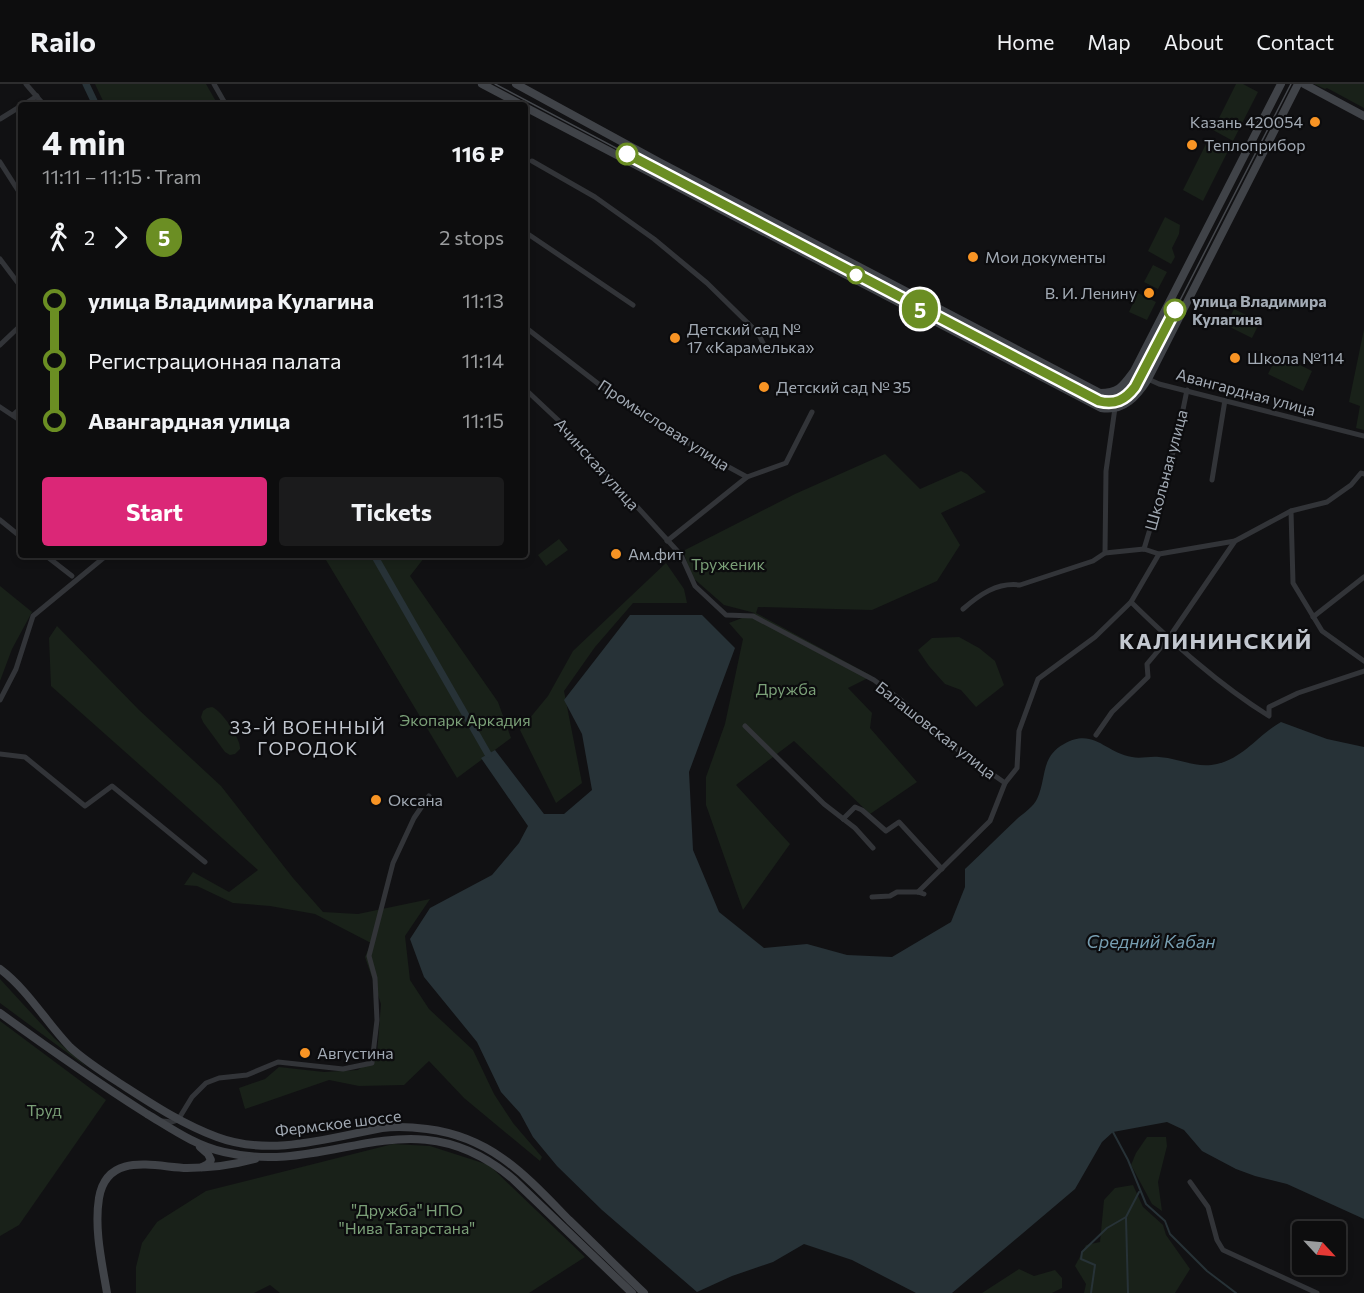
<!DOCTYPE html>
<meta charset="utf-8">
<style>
body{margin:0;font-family:Commissioner,sans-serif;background:#1b1b1c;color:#f1f3f6;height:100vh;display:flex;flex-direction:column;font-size:22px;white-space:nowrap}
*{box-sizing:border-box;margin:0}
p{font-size:20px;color:#9a9c9e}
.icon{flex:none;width:33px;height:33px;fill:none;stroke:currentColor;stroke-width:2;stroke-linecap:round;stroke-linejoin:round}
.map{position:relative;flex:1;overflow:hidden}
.details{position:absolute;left:18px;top:18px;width:510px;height:456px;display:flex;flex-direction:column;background:#0d0d0e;border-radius:6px;box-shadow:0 3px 9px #0003,0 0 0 2px #2d2d2e}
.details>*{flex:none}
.badge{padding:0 12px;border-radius:20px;font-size:21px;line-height:39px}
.needle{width:39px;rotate:116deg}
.fabs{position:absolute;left:1292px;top:1137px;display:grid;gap:12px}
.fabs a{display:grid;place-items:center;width:54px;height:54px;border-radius:6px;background:#0d0d0e;box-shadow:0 3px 9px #0003,0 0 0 2px #2d2d2e;font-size:30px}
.map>.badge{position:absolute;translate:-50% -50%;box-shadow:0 0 0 3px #fff}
.legs{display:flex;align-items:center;gap:9px;height:66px;padding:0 24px;font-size:20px}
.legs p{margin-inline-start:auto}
.head{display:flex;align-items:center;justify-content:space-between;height:102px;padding:0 24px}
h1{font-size:33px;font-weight:700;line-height:45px}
.primary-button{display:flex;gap:12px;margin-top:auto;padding:12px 24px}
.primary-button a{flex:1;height:69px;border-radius:6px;background:#db2777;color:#fff;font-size:24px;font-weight:700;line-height:69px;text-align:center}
.primary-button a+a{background:#1b1b1c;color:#f1f3f6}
ul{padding:0 24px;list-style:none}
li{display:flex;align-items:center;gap:21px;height:60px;font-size:22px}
li i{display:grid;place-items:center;width:9px;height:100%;margin:0 8px;background:currentColor}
li i::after{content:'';width:15px;height:15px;margin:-8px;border:4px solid;border-radius:50%;background:#0d0d0e}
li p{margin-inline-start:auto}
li:first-child i{background:linear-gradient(#0000 50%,currentColor 0)}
li:last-child i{background:linear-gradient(currentColor 50%,#0000 0)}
header{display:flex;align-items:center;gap:36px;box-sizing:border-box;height:84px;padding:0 30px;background:#0d0d0e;border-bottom:2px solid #2d2d2e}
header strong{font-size:28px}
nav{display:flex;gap:33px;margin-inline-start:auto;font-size:21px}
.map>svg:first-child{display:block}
.green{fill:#192119}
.water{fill:#273237}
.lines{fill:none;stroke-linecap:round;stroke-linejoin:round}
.stream{stroke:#273237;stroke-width:2}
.canal{stroke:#273237;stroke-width:7}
.street{stroke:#323438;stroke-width:5}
.secondary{stroke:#404348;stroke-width:8}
.tram{stroke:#45484d;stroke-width:1.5}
.line-1-casing{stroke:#fff;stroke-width:14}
.line-1{stroke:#6b8e23;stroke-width:9}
.poi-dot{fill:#f89424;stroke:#0c0c0e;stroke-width:2}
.stop-1-dot{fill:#fff;stroke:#6b8e23;stroke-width:3}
.labels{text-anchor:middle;stroke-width:4.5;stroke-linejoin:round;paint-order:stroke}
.poi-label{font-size:16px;fill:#a2aab4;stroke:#0c0c0e;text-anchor:start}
.stop-label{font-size:16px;font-weight:bold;fill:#a2aab4;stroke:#0c0c0e;text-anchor:start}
.street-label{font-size:16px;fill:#a2aab4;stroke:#0c0c0e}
.park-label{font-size:16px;fill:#7ba078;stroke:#0c0c0e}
.neighbourhood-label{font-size:18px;letter-spacing:1.5px;fill:#c3c8d0;stroke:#0c0c0e}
.water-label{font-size:18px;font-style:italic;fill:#779eb1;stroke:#0c0c0e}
.district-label{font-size:22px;font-weight:bold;letter-spacing:1.5px;fill:#c3c8d0;stroke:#0c0c0e}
</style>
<header>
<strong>Railo</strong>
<nav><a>Home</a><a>Map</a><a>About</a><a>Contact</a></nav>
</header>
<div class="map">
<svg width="1364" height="1209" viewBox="0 0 1364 1209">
<rect width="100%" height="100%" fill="#111113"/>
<g class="green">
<path d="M95 0H206L218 21H105Z"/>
<path d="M1236 0H1243L1258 8 1233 57 1213 46Z"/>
<path d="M1314 0H1364V24L1327 4 1325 5Z"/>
<path d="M1208 56 1228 67 1203 117 1183 106Z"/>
<path d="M1165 133 1180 141 1179 150 1172 164 1175 173 1171 180 1148 167Z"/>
<path d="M1153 181 1167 188 1158 205 1144 198Z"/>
<path d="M1138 209 1156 218 1147 236 1129 228Z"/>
<path d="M1234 225 1260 238 1252 254 1226 241Z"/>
<path d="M1364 245V346L1356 344 1360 322 1349 318Z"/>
<path d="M1278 270 1312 287 1303 307 1268 290Z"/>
<path d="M885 370 920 405 961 387 967 390 986 408 941 429 960 461 937 497 872 526 758 523 756 529 872 592 848 604 872 629 870 644 917 698 870 730 794 657 736 701 790 760 743 826 706 721V693L725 640 743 555 729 539 755 529 724 521 692 493 683 467 795 410Z"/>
<path d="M559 455 568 466 546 482 538 471Z"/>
<path d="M323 471H422L424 474 410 492 498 618 511 654 457 694Z"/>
<path d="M666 479 684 505 687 519H633L595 563 564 607 582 699 556 719 520 646 548 612 573 567Z"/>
<path d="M0 502 32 528 12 565 0 597Z"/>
<path d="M57 542 139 626 221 702 293 794 323 828 358 830 430 815 405 852 410 896 429 925 473 966 494 1010 513 1039 542 1073 540 1077 464 1014 429 977 404 1001 359 1002 329 996 245 1025 239 1004 265 995 279 983 324 988 358 986 377 970 381 920 365 873 371 859 315 830 270 822 233 819 197 802 184 801 193 788 229 808 258 786 51 602 49 554Z"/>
<path d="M959 553 979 564 995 577 1004 601 976 623 961 606 945 600 929 582 918 566 932 554Z"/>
<path d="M212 623C222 627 241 655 240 665L235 670 230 671 225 668 203 638 201 633 203 627 207 624Z"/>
<path d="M0 895 54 954 88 984 0 919Z"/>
<path d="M0 937 106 1016 19 1141 0 1152Z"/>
<path d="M1147 1053H1166L1167 1062 1158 1098 1162 1127 1152 1120 1131 1081 1136 1069Z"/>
<path d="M393 1060 430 1062 489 1081 585 1173 529 1209H280L270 1201 254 1209H136V1183L142 1159 157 1138 206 1107Z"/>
<path d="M1133 1101 1143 1123 1163 1141 1166 1151 1190 1185 1175 1209H1084L1086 1200 1075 1182 1086 1161 1100 1158 1104 1116 1115 1104Z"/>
<path d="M1019 1185 1034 1192 1055 1186 1062 1194V1204L1052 1209H982Z"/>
</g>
<path class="water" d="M630 531H702L735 564 689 688 693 766 719 828 764 864 807 860 847 871 892 873 951 838 965 803V785C983 768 1000 751 1018 734 1024 729 1034 722 1037 715 1047 694 1040 673 1064 660 1094 643 1105 669 1132 673 1140 675 1150 672 1159 673 1179 674 1196 685 1217 680 1244 674 1259 650 1281 638L1327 655 1364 663V1135L1287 1100 1255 1092 1236 1085 1202 1067 1184 1046 1167 1038 1113 1048 1102 1058 1075 1105 952 1209H916L852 1176 804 1160 773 1178 732 1192 697 1208 602 1126 557 1082 533 1053 520 1029 501 1008 477 958 424 893 410 855 430 824 492 791 519 759 528 742 481 674 495 666 544 730H564L592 706 582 650 564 616Z"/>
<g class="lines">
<g class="stream">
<path d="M1113 1048 1128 1076 1146 1120 1165 1137 1170 1150 1207 1187 1236 1209"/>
<path d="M1126 1134 1128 1209"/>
<path d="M1091 1209 1095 1181 1081 1175 1082 1168 1107 1144 1126 1133 1139 1108"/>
</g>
<g class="canal">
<path d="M86 0 96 21"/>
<path d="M374 471 488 670"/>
</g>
<g class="street">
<path d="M26 0 44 21"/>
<path d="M214 0 226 21"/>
<path d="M23 21 37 12"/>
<path d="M0 35 21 22"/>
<path d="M532 77 595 113 654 155 707 199 758 249 767 267"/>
<path d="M0 78 21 111"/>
<path d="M525 148 633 221"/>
<path d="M0 175 21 203"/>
<path d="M525 243 614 312 712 374 747 393"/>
<path d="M0 261 21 241"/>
<path d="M1148 295 1159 300 1364 352"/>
<path d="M525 305 558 336 681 471 695 502 726 531 753 532 874 596 902 617 951 661 1005 699"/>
<path d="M0 323 21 337"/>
<path d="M13 331 21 324"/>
<path d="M1212 396 1225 316"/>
<path d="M1291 427 1293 499 1322 547 1364 577"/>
<path d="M0 436 21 453"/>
<path d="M667 457 747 393 786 379 812 328"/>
<path d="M1144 465 1177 355 1187 306"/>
<path d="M1105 469 1106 387 1115 324"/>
<path d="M45 471 72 492"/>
<path d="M1131 518C1174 560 1218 600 1269 632V623L1298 609 1364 587"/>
<path d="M963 525C979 511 997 498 1020 501L1093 477 1105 469 1144 465 1159 470 1235 457"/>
<path d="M1313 533 1364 493"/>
<path d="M0 616 16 585 33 532 107 471"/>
<path d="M745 642 824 720 855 744 873 764"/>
<path d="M1096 651 1112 628 1148 593 1147 580 1168 555 1235 457 1291 427 1327 418 1351 401 1361 389 1364 390"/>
<path d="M0 670 25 673 85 722 112 702 205 778"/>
<path d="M843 735 855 723 862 726 886 747 899 738 942 785"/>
<path d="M918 808 990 737 1005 699 1017 684 1019 647 1038 595 1095 553 1131 518 1159 470"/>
<path d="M872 813 890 812 897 808H918L924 810"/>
<path d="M162 1037 172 1038 178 1036 192 1013 206 999 219 994 247 991 278 978 343 985 372 979 377 936 375 894 369 872 393 779 414 734 429 712"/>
<path d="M1190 1098 1208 1123 1217 1156 1223 1166 1317 1209"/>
</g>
<g class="secondary">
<path d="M482 0 522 21"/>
<path d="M516 0 659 78 1100 309C1119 309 1123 302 1134 287L1281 0"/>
<path d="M1304 0 1364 32"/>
<path d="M525 23 1101 324C1124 328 1137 312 1148 295L1298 0"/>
<path d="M0 885C28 906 46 938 70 963 85 977 104 989 121 1000 152 1020 182 1040 217 1053 270 1073 329 1054 382 1044 397 1042 412 1043 427 1045 492 1053 526 1092 569 1136 594 1160 619 1185 644 1209"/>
<path d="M0 929C48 964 97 998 147 1030 172 1045 196 1062 224 1068 331 1094 411 1008 513 1095L632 1209"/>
<path d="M200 1063 208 1070 211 1076 208 1080 202 1083"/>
<path d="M107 1209C102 1179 94 1145 99 1114 107 1067 155 1083 187 1084 210 1084 233 1081 255 1075"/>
</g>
<path class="tram" d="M495 0 1013 274C1032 283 1090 318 1107 319 1119 320 1128 312 1135 304L1291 0"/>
</g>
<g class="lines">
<g class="line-1-casing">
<path id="line-1" d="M627 70 1099 317C1115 321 1125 316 1135 303L1175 226"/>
</g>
<use href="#line-1" class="line-1"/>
</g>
<g class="poi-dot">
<circle cx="1315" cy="38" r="6"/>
<circle cx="1192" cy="61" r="6"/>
<circle cx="973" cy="173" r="6"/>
<circle cx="1149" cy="209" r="6"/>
<circle cx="675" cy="254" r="6"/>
<circle cx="1235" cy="274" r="6"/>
<circle cx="764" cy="303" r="6"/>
<circle cx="616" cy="470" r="6"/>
<circle cx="376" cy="716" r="6"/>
<circle cx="305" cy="969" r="6"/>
</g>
<g class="stop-1-dot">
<circle cx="627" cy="70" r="10"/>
<circle cx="856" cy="191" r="8"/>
<circle cx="1175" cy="226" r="10"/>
</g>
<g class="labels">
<g class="poi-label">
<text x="1303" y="44" text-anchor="end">Казань 420054</text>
<text x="1204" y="67">Теплоприбор</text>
<text x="985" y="179">Мои документы</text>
<text x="1137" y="215" text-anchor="end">В. И. Ленину</text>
<text x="687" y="251">Детский сад №<tspan x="687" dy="18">17 «Карамелька»</tspan></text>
<text x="1247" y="280">Школа №114</text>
<text x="776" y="309">Детский сад № 35</text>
<text x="628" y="476">Ам.фит</text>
<text x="388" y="722">Оксана</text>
<text x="317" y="975">Августина</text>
</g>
<g class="stop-label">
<text x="1192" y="223">улица Владимира<tspan x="1192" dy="18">Кулагина</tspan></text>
</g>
<g class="street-label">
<text transform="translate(1246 308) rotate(15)" y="6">Авангардная улица</text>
<text transform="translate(664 341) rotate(33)" y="6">Промысловая улица</text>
<text transform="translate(597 380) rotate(48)" y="6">Ачинская улица</text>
<text transform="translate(1166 386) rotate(-75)" y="6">Школьная улица</text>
<text transform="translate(936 646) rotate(38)" y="6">Балашовская улица</text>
<text transform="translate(338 1039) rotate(-7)" y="6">Фермское шоссе</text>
</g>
<g class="park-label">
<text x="728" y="486">Труженик</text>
<text x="786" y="611">Дружба</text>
<text x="465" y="642">Экопарк Аркадия</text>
<text x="44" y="1032">Труд</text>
<text x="407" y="1132">"Дружба" НПО<tspan x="407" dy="18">"Нива Татарстана"</tspan></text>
</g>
<g class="neighbourhood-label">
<text x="308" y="650">33-Й ВОЕННЫЙ<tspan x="308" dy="21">ГОРОДОК</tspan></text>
</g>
<g class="water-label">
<text x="1151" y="864">Средний Кабан</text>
</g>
<g class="district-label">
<text x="1216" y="565">КАЛИНИНСКИЙ</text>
</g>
</g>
</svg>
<div class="fabs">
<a><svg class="needle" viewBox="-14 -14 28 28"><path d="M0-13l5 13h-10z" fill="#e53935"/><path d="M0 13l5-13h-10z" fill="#9a9c9e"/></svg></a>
</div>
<b class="badge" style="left:920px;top:225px;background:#6b8e23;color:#fff">5</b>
<section class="details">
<div class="head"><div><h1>4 min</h1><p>11:11 – 11:15 · Tram</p></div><b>116 ₽</b></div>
<div class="legs"><svg class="icon" aria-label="walk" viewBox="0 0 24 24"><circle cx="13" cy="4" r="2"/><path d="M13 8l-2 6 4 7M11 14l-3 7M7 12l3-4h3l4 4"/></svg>2<svg class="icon" aria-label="forward" viewBox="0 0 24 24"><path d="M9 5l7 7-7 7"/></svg><b class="badge" style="background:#6b8e23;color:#fff">5</b><p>2 stops</p></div>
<ul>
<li><i style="color:#6b8e23"></i><b>улица Владимира Кулагина</b><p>11:13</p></li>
<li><i style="color:#6b8e23"></i><span>Регистрационная палата</span><p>11:14</p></li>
<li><i style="color:#6b8e23"></i><b>Авангардная улица</b><p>11:15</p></li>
</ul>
<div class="primary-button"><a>Start</a><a>Tickets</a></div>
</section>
</div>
